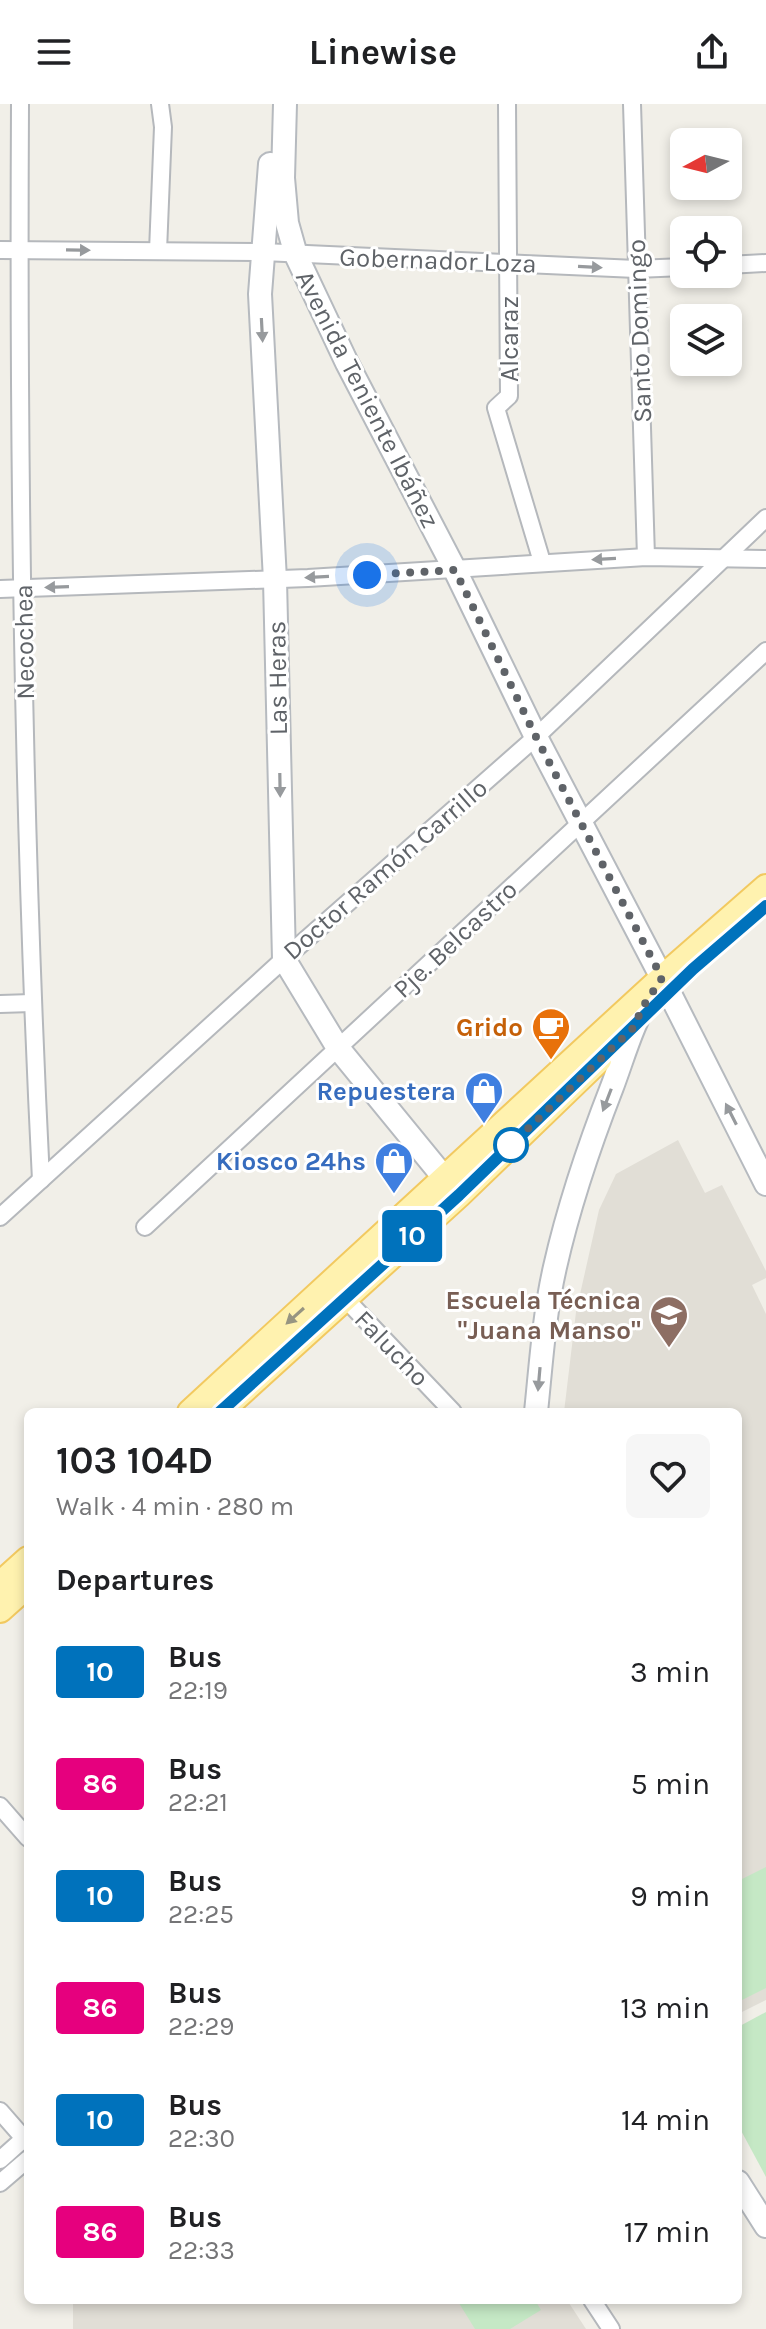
<!DOCTYPE html>
<meta charset="utf-8">
<style>
body{margin:0;font-family:Karla,sans-serif;background:#f6f6f6;color:#202124;height:100vh;display:flex;flex-direction:column;font-size:30px;white-space:nowrap}
*{box-sizing:border-box;margin:0}
p{font-size:26px;color:#757577}
.icon{flex:none;width:44px;height:44px;fill:none;stroke:currentColor;stroke-width:2;stroke-linecap:round;stroke-linejoin:round}
.map{position:relative;flex:1;overflow:hidden}
.drawer{position:absolute;left:24px;top:1304px;width:718px;height:896px;display:flex;flex-direction:column;background:#fff;border-radius:12px;box-shadow:0 4px 12px #0003}
.drawer>*{flex:none}
.badge{padding:0 16px;border-radius:6px;font-size:28px;line-height:52px}
.needle{width:52px;rotate:263deg}
.buttons{position:absolute;left:670px;top:24px;display:grid;gap:16px}
.buttons a{display:grid;place-items:center;width:72px;height:72px;border-radius:12px;background:#fff;box-shadow:0 4px 12px #0003;font-size:40px}
.you{position:absolute;width:40px;height:40px;margin:-20px;border:6px solid #fff;border-radius:50%;background:#1a73e8;box-shadow:0 0 0 12px #1a73e833}
.map>.badge{position:absolute;translate:-50% -50%;box-shadow:0 0 0 4px #fff}
h2{padding:0 32px;font-size:30px;line-height:72px}
.round{display:grid;place-items:center;flex:none;width:84px;height:84px;border-radius:12px;background:#f6f6f6}
.overview{display:flex;align-items:center;justify-content:space-between;height:136px;padding:0 32px}
h1{font-size:38px;font-weight:700;line-height:60px}
ul{padding:0;list-style:none}
li{display:flex;align-items:center;gap:24px;height:112px;padding:0 32px}
li div{flex:1}
li b{display:block;font-size:30px}
li em{font-style:normal}
li .badge{min-width:88px;font-weight:700;text-align:center}
header{display:flex;justify-content:space-between;align-items:center;height:104px;padding:0 32px;background:#fff;font-size:36px;font-weight:700}
.map>svg:first-child{display:block}
.education{fill:#e1ded6}
.green{fill:#c5e8c5}
.lines{fill:none;stroke-linecap:round;stroke-linejoin:round}
.street-casing{stroke:#b5b8bc;stroke-width:20}
.secondary-casing{stroke:#b6babf;stroke-width:26}
.primary-casing{stroke:#f2c960;stroke-width:28}
.street{stroke:#fff;stroke-width:16}
.secondary{stroke:#fff;stroke-width:22}
.primary{stroke:#fff2af;stroke-width:24}
.oneway{fill:#979a9d}
.oneway2{fill:#979581}
.line-casing{stroke:#fff;stroke-width:18}
.line{stroke:#0072bc;stroke-width:12}
.walk{stroke:#5f6368;stroke-width:8;stroke-dasharray:0 14.4}
.stop-dot{fill:#fff;stroke:#0072bc;stroke-width:4}
.labels{text-anchor:middle;stroke-width:6;stroke-linejoin:round;paint-order:stroke}
.street-label{font-size:26px;fill:#5f6368;stroke:#fff}
.food-label{font-size:26px;font-weight:bold;fill:#c56008;stroke:#fff;text-anchor:end}
.shop-label{font-size:26px;font-weight:bold;fill:#366cbe;stroke:#fff;text-anchor:end}
.education-label{font-size:26px;font-weight:bold;fill:#785e54;stroke:#fff;text-anchor:end}
</style>
<header><svg class="icon" aria-label="menu" viewBox="0 0 24 24"><path d="M4 6h16M4 12h16M4 18h16"/></svg>Linewise<svg class="icon" aria-label="share" viewBox="0 0 24 24"><path d="M12 15V3M7 8l5-5 5 5M5 13v7h14v-7"/></svg></header>
<div class="map">
<svg width="766" height="2225" viewBox="0 0 766 2225">
<rect width="100%" height="100%" fill="#f1efe8"/>
<g class="education">
<path d="M678 1036 705 1089 722 1081 766 1167V1174L752 1181 766 1210V1896L738 1910V1308H564L576 1208 599 1106 616 1070Z"/>
<path d="M73 2196H567L586 2225H73Z"/>
</g>
<g class="green">
<path d="M766 1763V1884L738 1898V1777Z"/>
<path d="M766 1908V2073L738 2021V1923Z"/>
<path d="M457 2196H535L541 2206 510 2225H475Z"/>
</g>
<g class="lines">
<g class="street-casing">
<g id="street">
<path d="M20 0C18 358 23 718 41 1076"/>
<path d="M507 0 509 292 496 304 542 458"/>
<path d="M632 0 646 453"/>
<path d="M0 146 263 148 636 165 684 163"/>
<path d="M158 147 163 23 160 0"/>
<path d="M728 161 766 159"/>
<path d="M0 485 308 474 646 453 766 455"/>
<path d="M0 900 32 899"/>
<path d="M0 1113 284 855 536 633 766 414"/>
<path d="M145 1123 766 547"/>
<path d="M338 1187 453 1308"/>
<path d="M0 1702 28 1734"/>
<path d="M0 2007 28 2039"/>
<path d="M0 2056 28 2031"/>
<path d="M0 2079 28 2055"/>
<path d="M592 2196 611 2225"/>
</g>
</g>
<g class="secondary-casing">
<g id="secondary">
<path d="M285 0 283 74 287 119 296 151 347 259 455 466 536 633 662 874 766 1080"/>
<path d="M270 60 260 190 275 476 284 855 338 944 455 1087"/>
<path d="M536 1308C541 1260 544 1211 555 1163 569 1101 589 1042 612 983 624 951 633 917 652 888"/>
<path d="M738 2078 766 2122"/>
</g>
</g>
<g class="primary-casing">
<g id="primary">
<path d="M190 1308 662 874 766 783"/>
<path d="M220 1308 459 1091 599 956"/>
<path d="M0 1480 28 1455"/>
<path d="M0 1506 28 1481"/>
</g>
</g>
<use href="#street" class="street"/>
<use href="#secondary" class="secondary"/>
<use href="#primary" class="primary"/>
</g>
<defs><path id="oneway-solid" d="M-6-.8H1V-3.2L6.5 0L1 3.2V.8H-6Z" transform="scale(2)"/></defs>
<g class="oneway">
<use href="#oneway-solid" transform="translate(78 146) rotate(1)"/>
<use href="#oneway-solid" transform="translate(590 163) rotate(3)"/>
<use href="#oneway-solid" transform="translate(262 226) rotate(87)"/>
<use href="#oneway-solid" transform="translate(604 455) rotate(177)"/>
<use href="#oneway-solid" transform="translate(317 473) rotate(177)"/>
<use href="#oneway-solid" transform="translate(57 483) rotate(178)"/>
<use href="#oneway-solid" transform="translate(280 681) rotate(89)"/>
<use href="#oneway-solid" transform="translate(607 996) rotate(111)"/>
<use href="#oneway-solid" transform="translate(731 1010) rotate(-117)"/>
<use href="#oneway-solid" transform="translate(539 1275) rotate(95)"/>
</g>
<use class="oneway2" href="#oneway-solid" transform="translate(295 1212) rotate(138)"/>
<g class="lines">
<g class="line-casing">
<path id="line" d="M220 1308 459 1091 693 865 766 802"/>
</g>
<use href="#line" class="line"/>
<path class="walk" d="M367 471 455 466 536 633 662 874 642 904 634 923 511 1041"/>
</g>
<defs>
<g id="cafe-pin" transform="scale(2)"><path d="M0 17L-7.5 6A9.5 9.5 0 1 1 7.5 6Z" fill="#e8710a" stroke="#fff"/><path d="M-5.5-4.5H6V0H3Q3 3.5 0 3.5H-2.5Q-5.5 3.5-5.5 0ZM3-3.2v2h1.7v-2ZM-6 4.5H4V6H-6Z" fill="#fff"/></g>
<g id="shop-pin" transform="scale(2)"><path d="M0 17L-7.5 6A9.5 9.5 0 1 1 7.5 6Z" fill="#3f7fe0" stroke="#fff"/><path d="M-5-2.5h2.3a2.7 3.5 0 0 1 5.4 0H5L5.5 6h-11ZM-1.5-2.5h3a1.5 2.3 0 0 0-3 0Z" fill="#fff"/></g>
<g id="school-pin" transform="scale(2)"><path d="M0 17L-7.5 6A9.5 9.5 0 1 1 7.5 6Z" fill="#8d6e63" stroke="#fff"/><path d="M0-5L7-2L0 1L-7-2ZM-4 1L0 2.5L4 1V4Q0 6-4 4Z" fill="#fff"/></g>
</defs>
<g fill-rule="evenodd">
<use href="#cafe-pin" x="551" y="923"/>
<use href="#shop-pin" x="484" y="987"/>
<use href="#shop-pin" x="394" y="1057"/>
<use href="#school-pin" x="669" y="1211"/>
</g>
<circle class="stop-dot" cx="511" cy="1041" r="16"/>
<g class="labels">
<g class="street-label">
<text transform="translate(438 156) rotate(2)" y="9">Gobernador Loza</text>
<text transform="translate(639 227) rotate(-92)" y="9">Santo Domingo</text>
<text transform="translate(509 235) rotate(-90)" y="9">Alcaraz</text>
<text transform="translate(368 295) rotate(63)" y="9">Avenida Teniente Ibáñez</text>
<text transform="translate(24 538) rotate(-91)" y="9">Necochea</text>
<text transform="translate(277 574) rotate(-91)" y="9">Las Heras</text>
<text transform="translate(385 765) rotate(-41)" y="9">Doctor Ramón Carrillo</text>
<text transform="translate(455 835) rotate(-43)" y="9">Pje. Belcastro</text>
<text transform="translate(392 1244) rotate(46)" y="9">Falucho</text>
</g>
<g class="food-label">
<text x="523" y="932">Grido</text>
</g>
<g class="shop-label">
<text x="456" y="996">Repuestera</text>
<text x="366" y="1066">Kiosco 24hs</text>
</g>
<g class="education-label">
<text x="641" y="1205">Escuela Técnica<tspan x="641" dy="30">"Juana Manso"</tspan></text>
</g>
</g>
</svg>
<div class="buttons">
<a><svg class="needle" viewBox="-14 -14 28 28"><path d="M0-13l5 13h-10z" fill="#e53935"/><path d="M0 13l5-13h-10z" fill="#757577"/></svg></a>
<a><svg class="icon" aria-label="locate" viewBox="0 0 24 24"><circle cx="12" cy="12" r="6"/><path d="M12 2v4M12 18v4M2 12h4M18 12h4"/></svg></a>
<a><svg class="icon" aria-label="layers" viewBox="0 0 24 24"><path d="M12 4l9 5-9 5-9-5zM3 14l9 5 9-5"/></svg></a>
</div>
<div class="you" style="left:367px;top:471px"></div>
<b class="badge" style="left:412px;top:1132px;background:#0072bc;color:#fff">10</b>
<section class="drawer">
<div class="overview"><div><h1>103 104D</h1><p>Walk · 4 min · 280 m</p></div><a class="round"><svg class="icon" aria-label="heart" viewBox="0 0 24 24"><path d="M12 20l-8-8c-3-5 5-10 8-4 3-6 11-1 8 4z"/></svg></a></div>
<h2>Departures</h2>
<ul>
<li><span class="badge" style="background:#0072bc;color:#fff">10</span><div><b>Bus</b><p>22:19</p></div><em>3 min</em></li>
<li><span class="badge" style="background:#e6007e;color:#fff">86</span><div><b>Bus</b><p>22:21</p></div><em>5 min</em></li>
<li><span class="badge" style="background:#0072bc;color:#fff">10</span><div><b>Bus</b><p>22:25</p></div><em>9 min</em></li>
<li><span class="badge" style="background:#e6007e;color:#fff">86</span><div><b>Bus</b><p>22:29</p></div><em>13 min</em></li>
<li><span class="badge" style="background:#0072bc;color:#fff">10</span><div><b>Bus</b><p>22:30</p></div><em>14 min</em></li>
<li><span class="badge" style="background:#e6007e;color:#fff">86</span><div><b>Bus</b><p>22:33</p></div><em>17 min</em></li>
</ul>
</section>
</div>
